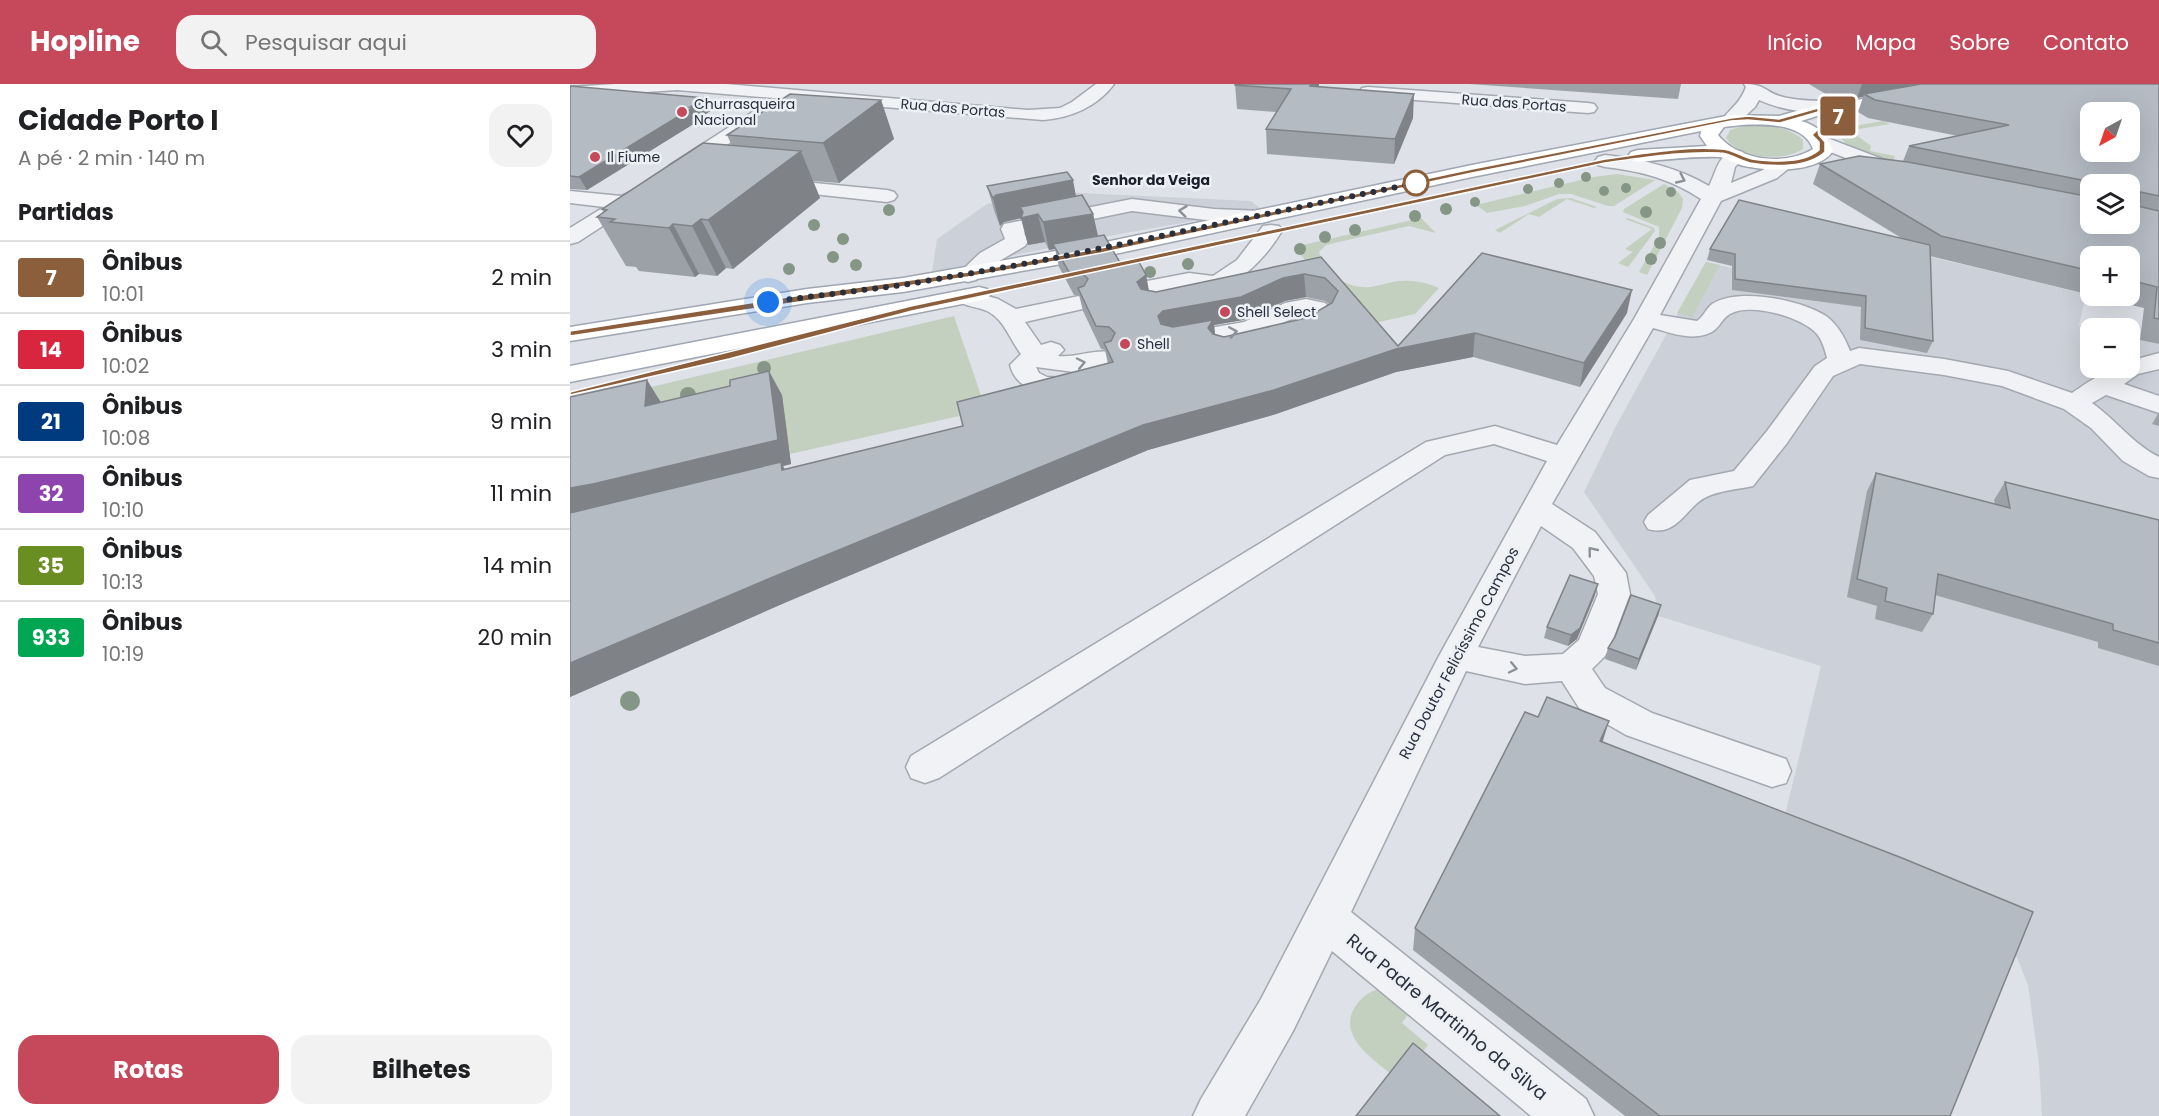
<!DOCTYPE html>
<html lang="pt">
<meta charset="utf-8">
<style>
body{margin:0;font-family:Poppins,sans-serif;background:#f2f2f2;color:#202124;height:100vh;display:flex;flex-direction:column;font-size:22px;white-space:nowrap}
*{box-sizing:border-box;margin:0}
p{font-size:20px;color:#757577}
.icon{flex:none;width:33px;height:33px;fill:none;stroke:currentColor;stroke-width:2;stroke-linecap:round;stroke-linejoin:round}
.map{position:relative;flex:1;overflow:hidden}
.side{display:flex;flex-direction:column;background:#fff;width:570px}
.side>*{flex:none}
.badge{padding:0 12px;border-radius:4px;font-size:21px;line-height:39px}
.needle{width:39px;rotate:220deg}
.controls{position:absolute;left:1510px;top:18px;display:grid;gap:12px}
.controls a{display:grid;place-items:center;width:60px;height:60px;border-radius:12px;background:#fff;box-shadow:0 6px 24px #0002;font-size:30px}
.you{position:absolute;width:30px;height:30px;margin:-15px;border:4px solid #fff;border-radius:50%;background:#1a73e8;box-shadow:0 0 0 9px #1a73e833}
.map>.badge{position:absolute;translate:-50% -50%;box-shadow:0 0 0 3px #fff}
h2{padding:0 18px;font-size:22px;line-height:54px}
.round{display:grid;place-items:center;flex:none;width:63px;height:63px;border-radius:18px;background:#f2f2f2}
.head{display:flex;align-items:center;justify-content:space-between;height:102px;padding:0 18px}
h1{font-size:28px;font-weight:700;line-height:45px}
.primary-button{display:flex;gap:12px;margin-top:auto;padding:12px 18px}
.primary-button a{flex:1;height:69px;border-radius:18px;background:#c6495b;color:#fff;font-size:24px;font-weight:700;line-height:69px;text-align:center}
.primary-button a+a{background:#f2f2f2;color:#202124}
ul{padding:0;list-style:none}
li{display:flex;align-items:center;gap:18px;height:72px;padding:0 18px;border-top:2px solid #e0e0e0}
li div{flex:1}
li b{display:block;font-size:22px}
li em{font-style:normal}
li .badge{min-width:66px;font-weight:700;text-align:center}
header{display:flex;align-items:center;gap:36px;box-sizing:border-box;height:84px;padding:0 30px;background:#c6495b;color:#fff}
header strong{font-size:28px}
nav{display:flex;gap:33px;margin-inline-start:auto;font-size:21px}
.search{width:420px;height:54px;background:#f2f2f2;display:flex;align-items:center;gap:15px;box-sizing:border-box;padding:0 21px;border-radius:18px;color:#757577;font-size:22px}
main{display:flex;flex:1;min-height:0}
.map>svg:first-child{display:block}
.built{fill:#ccd0d8}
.green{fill:#c4d0bf}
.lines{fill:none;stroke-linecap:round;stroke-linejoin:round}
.minor-casing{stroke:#a4a8b1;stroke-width:3}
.major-casing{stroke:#9ea6b2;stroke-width:3}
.minor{fill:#f0f2f5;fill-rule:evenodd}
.major{fill:#fff;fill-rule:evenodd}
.tree{fill:#859686}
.wall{fill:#9ca1a8;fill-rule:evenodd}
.shaded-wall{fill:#7f8388}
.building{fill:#b5bbc3;stroke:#7f8388;stroke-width:1.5;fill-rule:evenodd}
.oneway{stroke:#8c9099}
.line{fill:#8b5e3c;stroke:#fff;stroke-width:1.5}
.walk{stroke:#282f3d;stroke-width:6;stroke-dasharray:0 10.8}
.poi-dot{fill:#c6495b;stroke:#edf0f4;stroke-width:2}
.stop-dot{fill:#fff;stroke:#8b5e3c;stroke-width:3}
.labels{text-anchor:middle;stroke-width:5;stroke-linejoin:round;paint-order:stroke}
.far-street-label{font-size:14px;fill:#282f3d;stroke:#edf0f4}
.far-poi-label{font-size:14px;fill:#282f3d;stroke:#edf0f4;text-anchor:start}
.far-neighbourhood-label{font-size:14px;font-weight:bold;fill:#1a212d;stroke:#edf0f4}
.street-label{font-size:15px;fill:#282f3d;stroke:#edf0f4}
.near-street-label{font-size:18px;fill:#282f3d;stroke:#edf0f4}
</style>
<header>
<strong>Hopline</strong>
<div class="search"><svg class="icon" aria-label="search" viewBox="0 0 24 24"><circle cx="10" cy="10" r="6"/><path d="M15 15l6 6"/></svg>Pesquisar aqui</div>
<nav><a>Início</a><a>Mapa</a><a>Sobre</a><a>Contato</a></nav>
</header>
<main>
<section class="side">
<div class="head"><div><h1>Cidade Porto I</h1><p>A pé · 2 min · 140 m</p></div><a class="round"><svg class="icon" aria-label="heart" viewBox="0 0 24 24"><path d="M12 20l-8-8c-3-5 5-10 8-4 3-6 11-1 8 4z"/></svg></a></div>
<h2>Partidas</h2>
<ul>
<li><span class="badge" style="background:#8b5e3c;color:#fff">7</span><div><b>Ônibus</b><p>10:01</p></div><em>2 min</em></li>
<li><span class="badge" style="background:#d7263d;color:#fff">14</span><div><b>Ônibus</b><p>10:02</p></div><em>3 min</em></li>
<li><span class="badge" style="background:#003b80;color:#fff">21</span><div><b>Ônibus</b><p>10:08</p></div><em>9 min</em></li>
<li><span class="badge" style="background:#8e44ad;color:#fff">32</span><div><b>Ônibus</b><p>10:10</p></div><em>11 min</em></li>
<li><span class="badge" style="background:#6b8e23;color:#fff">35</span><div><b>Ônibus</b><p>10:13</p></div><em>14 min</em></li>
<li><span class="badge" style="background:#00a651;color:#fff">933</span><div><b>Ônibus</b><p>10:19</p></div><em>20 min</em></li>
</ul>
<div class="primary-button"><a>Rotas</a><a>Bilhetes</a></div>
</section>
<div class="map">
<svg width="1589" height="1032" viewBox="0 0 1589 1032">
<rect width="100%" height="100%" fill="#dee1e7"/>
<g class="built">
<path d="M489 108 681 117 691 125 533 153 362 188 367 155 417 120Z"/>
<path d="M1298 158 1516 210 1509 241 1523 244 1521 284H1560V253L1589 260V1032H1472L1469 980 1458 901 1438 851 1209 756 1251 582 1088 532 1085 512 1014 408 1046 342 1136 178 1162 184Z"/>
</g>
<g class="green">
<path d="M1313 37 1320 40 1289 45 1285 50 1301 62 1300 67 1325 72 1323 77C1305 74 1277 69 1269 50L1273 44Z"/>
<path d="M1176 41C1196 40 1217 42 1233 56V65C1214 78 1169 75 1156 54L1160 46Z"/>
<path d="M1047 90 1085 96 1044 122H1038L1001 110H989L955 122 917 129 906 121 1023 93Z"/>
<path d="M1094 100 1108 108 1113 115 1112 124 1077 191 1069 188 1089 153V143L1053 128 1054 125Z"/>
<path d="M1001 114 1027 123 1024 124 997 115 969 133 959 130 930 149 925 146 987 115Z"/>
<path d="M851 134 866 149 839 142 756 161 749 168C755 189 777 205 799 203 810 202 821 197 832 197 846 196 857 199 869 204L845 230 791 242 724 163Z"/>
<path d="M1058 134 1084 144 1085 147 1058 183 1048 179 1063 168 1055 165 1082 145 1055 135Z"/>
<path d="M1136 178 1150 181 1122 233 1107 229Z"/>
<path d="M384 232 416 326 220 370 211 311 141 328 0 322Z"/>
<path d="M815 904 844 922 832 939 858 961 831 998C810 980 765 954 785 923 793 911 801 906 815 904Z"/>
</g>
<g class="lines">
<g class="minor-casing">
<g id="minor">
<path d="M44 0H156L458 26 490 24 502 18 526 0H544C527 23 500 34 473 36L107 6 0 13V3Z"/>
<path d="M1174 0C1196 0 1194 8 1213 13 1229 17 1246 17 1262 17L1268 18 1271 22 1268 26C1244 32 1211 26 1189 16L1185 23 1167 40H1155L1152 36C1162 22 1169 21 1176 3Z"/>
<path d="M798 3 1018 19 1024 20 1027 24 1024 28 1018 29 792 12 789 8 792 4Z"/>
<path d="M195 23 201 24 204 28 201 32 114 89H100L97 85 100 81 189 24Z"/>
<path d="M1252 52 1336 84 1339 88 1336 92H1322L1245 62 1243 58 1245 54Z"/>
<path d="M1166 66 1173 68 1176 72 1165 83 1161 99 1193 86 1207 76H1221L1224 80 1207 94 1151 117 1090 231 1127 237C1133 233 1136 225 1142 220 1169 203 1231 216 1256 232 1268 241 1275 254 1280 267L1289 264 1374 275 1438 287 1502 309C1522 296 1535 284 1560 284V277L1589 269V285L1568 290 1554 300 1589 312V329L1536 311 1522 319C1546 336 1563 360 1589 373V394L1579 392 1553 377 1521 344 1494 325 1432 302 1374 291 1290 280 1263 292 1217 359 1183 402C1170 405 1154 406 1141 411 1116 419 1110 454 1078 445L1074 438 1078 431 1120 396 1164 387 1197 347 1245 282 1257 274C1255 266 1252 255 1246 249 1231 233 1182 219 1162 229 1147 236 1153 248 1129 252 1114 254 1097 248 1083 244L982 420 1025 448 1056 489 1060 510 1040 563 1035 572 1022 585 1035 604 1082 629 1216 675 1221 687 1216 699 1202 703 1056 651 1009 624 992 597 955 600 896 587 781 828 1016 1015 1024 1032H961L762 867 723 947 675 1032H623L631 1015 691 915 869 572 977 377 924 360 875 371 369 694 355 699 341 694 336 683 341 672 856 358 925 342 987 361 1064 235 1131 115C1101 95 1071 87 1035 83L1028 81 1025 77 1028 73 1035 71C1072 75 1107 83 1139 102 1147 87 1147 71 1166 66ZM971 442 1003 464 1024 492 1028 510 1009 556 993 570 955 572 908 563Z"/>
<path d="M203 95 317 106 324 108 327 112 324 116 317 118 196 105 193 101 196 97Z"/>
<path d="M67 105 74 107 77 111 74 115 8 158 0 160V144L34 123 0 119V107L51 112Z"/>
<path d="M562 115 644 125 692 127 699 129 703 133 699 137 692 139 644 137 562 127 454 149 458 157 455 162 426 179 406 196 398 198 390 196 387 191 410 169 435 155 431 145 434 140Z"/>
<path d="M701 141 709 142 712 147C693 178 671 197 638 212 627 217 619 222 607 219L603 214 607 209 620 203 575 211 567 209 563 204 567 199 619 189 643 192 667 176 693 142Z"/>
<path d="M396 206 428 215 446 225 509 212 517 214 521 219 517 224 455 238 471 261 481 258 490 261 494 266 488 272C507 274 526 264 544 269L548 274 544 279 504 288 466 283 469 289 477 293 515 295 519 301 515 307C489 313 448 313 440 281L451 270C440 256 435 237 419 228 408 222 391 223 384 213L388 208Z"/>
<path d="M736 215 755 219 766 230C763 250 733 259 715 254L712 249 715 244 741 234 742 232 736 229 689 249 606 264 597 262 594 257 597 252 606 250 674 238 715 219Z"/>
</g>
</g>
<g class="major-casing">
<g id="major">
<path d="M1375 0H1411L1409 4 1403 5 1287 26 1263 27 1231 37C1247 41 1257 51 1263 67 1247 90 1198 87 1174 82 1165 80 1156 73 1148 73 1122 72 1094 76 1068 78L1061 76 1058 72 1061 68 1068 66 1137 62 1130 52 1131 47 902 93 531 173 333 208 237 219 0 257V243L237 205 333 194 531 159 902 81 1161 31 1209 32 1262 17 1287 16ZM1172 41C1195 40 1234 39 1243 65 1215 82 1169 77 1148 51L1154 43Z"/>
<path d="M409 203 417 205 421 210 417 215 0 298V282Z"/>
</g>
</g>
<use href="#minor" class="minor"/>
<use href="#major" class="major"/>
</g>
<g class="tree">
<circle cx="1016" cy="93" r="5"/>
<circle cx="989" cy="99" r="5"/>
<circle cx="1056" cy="104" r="5"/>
<circle cx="958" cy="105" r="5"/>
<circle cx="1034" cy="107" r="5"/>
<circle cx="1101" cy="108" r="5"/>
<circle cx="905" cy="118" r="5"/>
<circle cx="876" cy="125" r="6"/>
<circle cx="319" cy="126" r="6"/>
<circle cx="1076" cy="128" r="6"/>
<circle cx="845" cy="132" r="6"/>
<circle cx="244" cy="141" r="6"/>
<circle cx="785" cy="146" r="6"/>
<circle cx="755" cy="153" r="6"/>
<circle cx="273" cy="155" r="6"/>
<circle cx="1090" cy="159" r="6"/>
<circle cx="730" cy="165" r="6"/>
<circle cx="263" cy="173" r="6"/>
<circle cx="1081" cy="175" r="6"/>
<circle cx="618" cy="180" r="6"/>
<circle cx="286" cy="181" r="6"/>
<circle cx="219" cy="185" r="6"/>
<circle cx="580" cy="188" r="6"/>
<circle cx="194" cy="284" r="7"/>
<circle cx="118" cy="311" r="8"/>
<circle cx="60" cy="617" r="10"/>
</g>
<g class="wall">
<path d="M665 0H749V2L843 34 824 80 697 70 696 45 706 28 667 25Z"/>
<path d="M899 0H1111L1108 15Z"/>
<path d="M1239 0H1589V260L1570 256 1574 224 1522 212H1560V172H1521V211L1360 172 1363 257 1357 269 1290 256 1291 223 1162 206V182L1137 176 1140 165 1333 155 1243 100 1250 80 1333 77 1339 62 1388 52 1298 34 1288 28 1293 13 1264 15ZM1521 100H1560L1521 140Z"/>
<path d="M0 2 142 26 129 34 130 36 17 106 0 105Z"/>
<path d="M311 16 324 55 269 99 243 97 250 114 163 185 156 184 147 192 129 190 125 193 69 187 66 183 56 182 27 133 33 128 32 125 162 62 157 51Z"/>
<path d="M417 102 506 112 523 130 528 152 552 182 576 191 579 207 586 208 751 173 828 262 912 169 1057 229 1010 303 903 273 826 288 706 330 578 366 219 517 0 613V313L91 319 212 311 221 380 213 382 215 386 393 342 538 280 535 266 531 265 513 227 509 211H504L489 183 485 165 479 166 475 158 458 161 451 134 434 138 430 142 425 129ZM736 213 755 217 759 220 736 234 654 253 645 250 644 241 673 236 715 217Z"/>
<path d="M1589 328V342L1582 340Z"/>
<path d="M1306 389 1425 420 1424 416 1435 398 1589 436V582L1528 564V558L1365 511 1363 530 1352 548 1305 535 1307 522 1277 513 1297 407Z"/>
<path d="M1025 511 1007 555 998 562 974 554 977 543Z"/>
<path d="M1091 521 1088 532 1066 586 1035 575 1038 564Z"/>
<path d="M1032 658 1380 1032H1055L843 866 845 844Z"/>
</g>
<g class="shaded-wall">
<path d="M741 0H749V12L740 2Z"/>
<path d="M1292 0H1362L1294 10 1293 13 1287 14Z"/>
<path d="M844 10 843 34 824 80 825 55Z"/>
<path d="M136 14 142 26 129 34 130 36 17 106 9 93Z"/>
<path d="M311 16 324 55 269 99 253 59Z"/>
<path d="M231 67 250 114 163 185 138 136Z"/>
<path d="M503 96 508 123 468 131 475 158 458 161 451 134 434 138 430 142 423 114 426 111Z"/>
<path d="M523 130 529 157 483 160 485 165 479 166 473 138Z"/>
<path d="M131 135 156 184 147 192 122 142Z"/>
<path d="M103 140 129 190 125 193 99 144Z"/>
<path d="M734 190 736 213 715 217 673 236 644 241 646 259 597 250 588 232 593 227 713 194Z"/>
<path d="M576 191 580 214 571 221 567 198Z"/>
<path d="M1062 206 1057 229 1010 303 1014 279Z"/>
<path d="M905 249 903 273 826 288 706 330 578 366 219 517 0 613V579L203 493 573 341 826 265Z"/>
<path d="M199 287 212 311 221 380 213 382 224 403 0 432V404Z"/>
<path d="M77 296 92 320 75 322Z"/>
<path d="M1028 500 1025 511 1007 555 998 562 1001 551Z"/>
<path d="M1091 521 1088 532 1066 586 1069 575Z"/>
<path d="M1039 637 1031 663 1030 657Z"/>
</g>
<g class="building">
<path d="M665 0H741L740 2 844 10 825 55 696 45 721 5 665 1Z"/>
<path d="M1351 0H1589V112L1570 108V118H1563V121L1589 127V235L1584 234 1587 203 1560 196V172H1521V187L1371 152 1250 80 1289 72 1338 78 1521 113V140H1560V100H1532L1339 62 1439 41 1305 16 1294 10ZM1521 28H1560V68H1521Z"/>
<path d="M0 2 136 14 120 23H124L9 93 0 92Z"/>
<path d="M220 10 311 16 253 59 157 51Z"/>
<path d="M133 59 231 67 138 136 131 135 122 142 103 140 99 144 40 138 45 135 27 133 37 126 32 125Z"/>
<path d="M497 88 503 96 426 111 423 114 417 102Z"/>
<path d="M512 111 523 130 473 138 468 130 451 134 453 128 450 123Z"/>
<path d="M1169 116 1360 161 1363 257 1295 244 1296 212 1165 195V170L1140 165Z"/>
<path d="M534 151 552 182 569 178 576 191 567 198 571 205 586 208 751 173 828 262 912 169 1062 206 1014 279 905 249 826 265 704 306 573 341 203 493 0 579V429L211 378 212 386 393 342 387 318 543 278 534 259 541 257 545 249 539 243 526 242 508 204 514 202 518 195 512 189 499 188 483 160ZM734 190 755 194 768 207 762 219 736 234 654 253 643 250 638 244 643 236 603 243 591 240 588 232 593 227 671 213 713 194Z"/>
<path d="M199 287 208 356 23 400 0 404V313L77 296 75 322 160 302V296Z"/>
<path d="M1306 389 1440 424 1435 398 1589 436V559L1543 546V540L1368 490 1363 530 1315 517 1317 504 1287 495Z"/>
<path d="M1000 491 1028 500 1010 544 1001 551 977 543Z"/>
<path d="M1061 511 1091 521 1069 575 1038 564 1045 553Z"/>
<path d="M977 613 1039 637 1030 657 1332 774 1463 828 1380 1032H1090L845 844 955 628 968 633Z"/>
<path d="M843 959 930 1032H786Z"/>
</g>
<defs><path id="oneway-chevron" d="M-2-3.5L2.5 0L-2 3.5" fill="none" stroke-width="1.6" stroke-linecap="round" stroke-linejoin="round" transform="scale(1.5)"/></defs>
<g class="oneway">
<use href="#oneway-chevron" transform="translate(1111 95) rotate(25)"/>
<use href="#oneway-chevron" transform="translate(613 127) rotate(-173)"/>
<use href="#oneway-chevron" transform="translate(663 248) rotate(-9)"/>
<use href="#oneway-chevron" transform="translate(511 279) rotate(-12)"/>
<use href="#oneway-chevron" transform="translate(1022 467) rotate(-129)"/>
<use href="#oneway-chevron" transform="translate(943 584) rotate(12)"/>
</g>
<path class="line" d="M1287 19 1289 22 1256 44 1249 51 1255 58V68C1238 84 1203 83 1180 79 1170 77 1160 69 1150 69 1112 67 1073 74 1035 79L342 227 159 275 0 311V308L341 222 1035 75C1073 70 1113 62 1151 65 1162 65 1172 73 1182 75 1203 78 1233 80 1249 66V58L1242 51 1251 42 1280 23 1262 24 1210 39 1178 36 1161 37 902 89 531 169 398 193 0 252V247L218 213 398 188 531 164 902 85 1161 34 1178 32 1209 35 1262 20Z"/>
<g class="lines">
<path class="walk" d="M198 218 333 201 465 178 856 97 846 99"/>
</g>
<g class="poi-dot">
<circle cx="112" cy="28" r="6"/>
<circle cx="25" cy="73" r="6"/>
<circle cx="655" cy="228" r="6"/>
<circle cx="555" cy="260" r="6"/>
</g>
<circle class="stop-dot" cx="846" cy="99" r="12"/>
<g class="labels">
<g class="far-street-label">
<text transform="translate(944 19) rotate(4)" y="5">Rua das Portas</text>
<text transform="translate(383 24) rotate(5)" y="5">Rua das Portas</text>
</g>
<g class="far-poi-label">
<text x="124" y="25">Churrasqueira<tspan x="124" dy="16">Nacional</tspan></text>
<text x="37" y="78">Il Fiume</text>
<text x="667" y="233">Shell Select</text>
<text x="567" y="265">Shell</text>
</g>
<g class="far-neighbourhood-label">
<text x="581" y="101">Senhor da Veiga</text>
</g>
<g class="street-label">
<text transform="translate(889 569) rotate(-62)" y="5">Rua Doutor Felicíssimo Campos</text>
</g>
<g class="near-street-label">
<text transform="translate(877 933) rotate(39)" y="6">Rua Padre Martinho da Silva</text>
</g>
</g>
</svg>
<div class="controls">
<a><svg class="needle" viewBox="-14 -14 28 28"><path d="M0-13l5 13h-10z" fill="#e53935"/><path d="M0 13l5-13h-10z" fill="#757577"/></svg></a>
<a><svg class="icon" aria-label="layers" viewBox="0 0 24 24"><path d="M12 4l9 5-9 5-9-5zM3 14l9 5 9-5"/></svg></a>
<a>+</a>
<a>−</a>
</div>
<div class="you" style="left:198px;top:218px"></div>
<b class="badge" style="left:1268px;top:32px;background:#8b5e3c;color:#fff">7</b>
</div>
</main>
